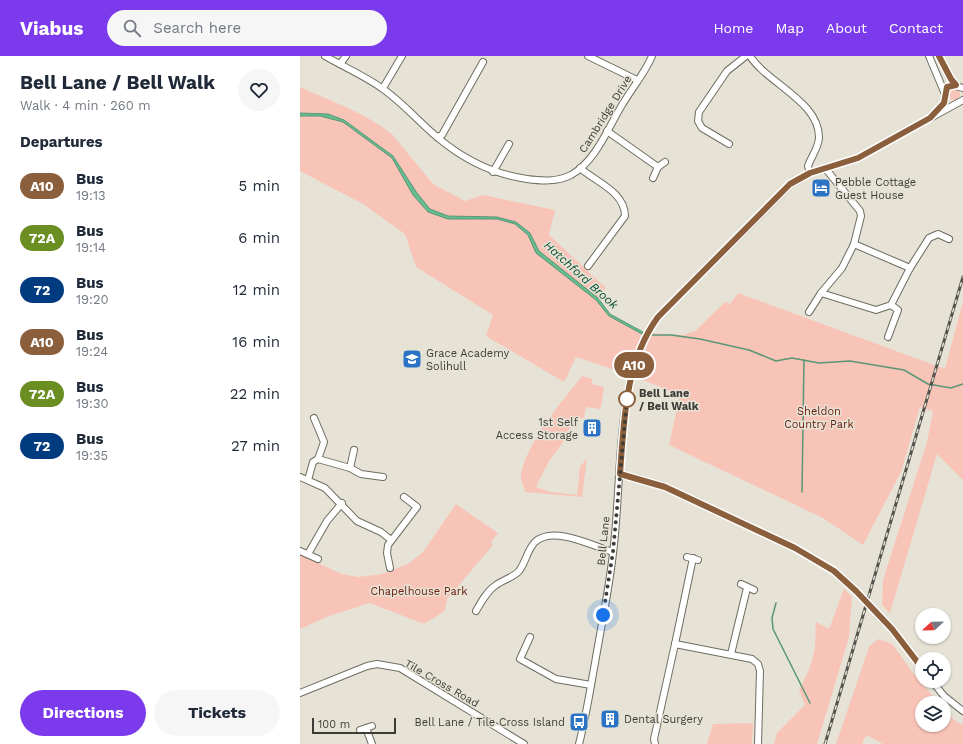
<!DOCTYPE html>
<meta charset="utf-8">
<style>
body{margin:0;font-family:"Work Sans",sans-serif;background:#f6f6f7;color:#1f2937;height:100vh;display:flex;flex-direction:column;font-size:15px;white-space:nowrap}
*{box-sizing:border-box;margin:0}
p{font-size:13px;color:#747a83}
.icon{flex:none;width:22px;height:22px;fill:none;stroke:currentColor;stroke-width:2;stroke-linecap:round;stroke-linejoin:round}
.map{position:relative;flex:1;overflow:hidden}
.drawer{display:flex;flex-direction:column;background:#fff;width:300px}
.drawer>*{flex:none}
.badge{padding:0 8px;border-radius:13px;font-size:14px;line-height:26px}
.needle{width:26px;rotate:248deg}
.tools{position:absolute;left:615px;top:552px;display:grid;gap:8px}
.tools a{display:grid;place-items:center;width:36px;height:36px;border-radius:50%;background:#fff;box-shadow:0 1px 3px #0004;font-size:20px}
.scale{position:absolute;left:12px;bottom:10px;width:84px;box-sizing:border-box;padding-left:4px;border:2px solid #3d3c37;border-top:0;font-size:11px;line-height:14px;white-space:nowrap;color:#3d3c37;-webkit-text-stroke:3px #e6e3d6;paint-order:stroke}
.you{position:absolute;width:20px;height:20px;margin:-10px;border:3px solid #fff;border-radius:50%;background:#1a73e8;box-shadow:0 0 0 6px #1a73e833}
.map>.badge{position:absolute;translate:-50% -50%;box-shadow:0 0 0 2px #fff}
h2{padding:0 20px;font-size:15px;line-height:36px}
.round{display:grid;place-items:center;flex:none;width:42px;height:42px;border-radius:21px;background:#f6f6f7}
.summary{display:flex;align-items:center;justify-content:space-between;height:68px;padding:0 20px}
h1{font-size:19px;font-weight:700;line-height:30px}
.action{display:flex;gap:8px;margin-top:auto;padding:8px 20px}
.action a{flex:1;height:46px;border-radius:24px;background:#7c3aed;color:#fff;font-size:16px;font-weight:700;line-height:46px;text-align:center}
.action a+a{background:#f6f6f7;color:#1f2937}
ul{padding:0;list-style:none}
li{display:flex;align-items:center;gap:12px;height:52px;padding:0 20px}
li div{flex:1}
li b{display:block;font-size:15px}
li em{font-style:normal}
li .badge{min-width:44px;font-weight:700;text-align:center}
header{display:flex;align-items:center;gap:24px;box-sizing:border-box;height:56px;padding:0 20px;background:#7c3aed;color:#fff}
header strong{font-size:19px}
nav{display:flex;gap:22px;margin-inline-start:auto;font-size:14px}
.search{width:280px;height:36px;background:#f6f6f7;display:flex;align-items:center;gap:10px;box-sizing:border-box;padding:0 14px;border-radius:22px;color:#747a83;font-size:15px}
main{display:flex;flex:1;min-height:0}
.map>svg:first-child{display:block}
.green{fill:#f9c4b8}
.water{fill:#65bd8f;stroke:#599675}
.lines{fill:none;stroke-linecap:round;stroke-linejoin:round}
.stream{stroke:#599675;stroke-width:1.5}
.minor-tunnel{stroke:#c4c2b6;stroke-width:6;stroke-dasharray:6 3;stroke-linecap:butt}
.minor-casing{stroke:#6f6d62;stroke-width:8}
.minor{stroke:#fff;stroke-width:6}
.rail-casing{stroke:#53524c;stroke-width:3}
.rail{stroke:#e6e3d6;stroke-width:1.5;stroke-dasharray:4.5;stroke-linecap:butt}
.line-casing{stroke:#fff;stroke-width:9}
.line{stroke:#8b5e3c;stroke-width:6}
.walk{stroke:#3d3c37;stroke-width:4;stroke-dasharray:0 7.2}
.stop-dot{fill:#fff;stroke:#8b5e3c;stroke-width:2}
.labels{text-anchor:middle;stroke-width:3;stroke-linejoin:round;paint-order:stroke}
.street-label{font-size:11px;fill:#3d3c37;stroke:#e6e3d6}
.poi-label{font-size:11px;fill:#3d3c37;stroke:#e6e3d6;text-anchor:start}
.stop-label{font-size:11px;font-weight:bold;fill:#3d3c37;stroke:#e6e3d6;text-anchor:start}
.park-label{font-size:11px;fill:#6c2010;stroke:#e6e3d6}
.water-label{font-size:12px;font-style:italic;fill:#044e31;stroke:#e6e3d6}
</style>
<header>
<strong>Viabus</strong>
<div class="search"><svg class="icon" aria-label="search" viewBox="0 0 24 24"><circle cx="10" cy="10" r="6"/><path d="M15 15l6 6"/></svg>Search here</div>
<nav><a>Home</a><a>Map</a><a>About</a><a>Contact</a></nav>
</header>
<main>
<section class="drawer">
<div class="summary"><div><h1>Bell Lane / Bell Walk</h1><p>Walk · 4 min · 260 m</p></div><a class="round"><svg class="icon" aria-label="heart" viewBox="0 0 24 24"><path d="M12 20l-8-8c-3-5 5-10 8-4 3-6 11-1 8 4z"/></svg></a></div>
<h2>Departures</h2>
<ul>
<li><span class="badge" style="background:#8b5e3c;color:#fff">A10</span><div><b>Bus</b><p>19:13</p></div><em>5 min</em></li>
<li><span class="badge" style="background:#6b8e23;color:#fff">72A</span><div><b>Bus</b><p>19:14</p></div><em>6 min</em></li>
<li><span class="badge" style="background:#003b80;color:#fff">72</span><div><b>Bus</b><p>19:20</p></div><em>12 min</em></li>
<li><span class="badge" style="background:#8b5e3c;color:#fff">A10</span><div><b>Bus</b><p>19:24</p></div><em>16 min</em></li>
<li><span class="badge" style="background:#6b8e23;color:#fff">72A</span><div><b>Bus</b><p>19:30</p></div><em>22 min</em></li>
<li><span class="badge" style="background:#003b80;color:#fff">72</span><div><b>Bus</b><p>19:35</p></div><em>27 min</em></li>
</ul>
<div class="action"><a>Directions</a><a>Tickets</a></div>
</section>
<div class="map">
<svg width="663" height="688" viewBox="0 0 663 688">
<rect width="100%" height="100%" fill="#e6e3d6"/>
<g class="green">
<path d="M0 31C31 45 65 57 92 78L133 128 165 145 183 139 255 154 249 179 306 232 298 241V244L309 258 342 277 327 318 276 301 264 326 186 280 193 259 116 211 105 178 63 148 0 115Z"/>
<circle cx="654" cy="38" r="6"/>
<path d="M438 237 645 313 663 245V424L637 398 590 557 582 549 583 524 627 386 633 355 620 351 601 416 563 489 523 462 369 389 380 339 338 322 342 302 352 277 383 279 395 275 425 246 430 248Z"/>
<path d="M282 320 292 323V328L304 331 301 350 300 353 286 351 284 362H280L265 378 264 385 249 405 236 431 251 436 277 439 280 411 287 402 282 441 225 436C224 431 220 423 221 418 228 384 261 347 282 320Z"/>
<path d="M156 448 198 477 191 486 193 489 147 543 145 555 124 568 70 547 29 560 0 573V499L42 518 58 521 82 518 108 508 123 496Z"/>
<path d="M544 533 552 541 549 581 517 688H474L477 677 505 649 499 634C506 621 515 603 515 587 516 580 515 573 516 566L529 573Z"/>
<path d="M578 583 592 588 616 621 639 647H622V669H644V653L654 664 663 669V688H583L566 679 562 688H536L569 591Z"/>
<path d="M453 667 452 688H407L413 668Z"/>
</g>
<path class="water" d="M0 57 28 58 44 64 93 100 117 137 130 153 148 160 197 161 216 166 230 177 239 195 298 242 310 258 343 276 342 278 309 260 296 244 236 197 228 179 215 168 197 163H148L128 156 113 139 92 102 43 66 20 60H0Z"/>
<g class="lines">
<g class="stream">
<path d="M351 279H371L400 283 449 294 476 305 492 302 519 307 550 305 604 314 628 328 651 332 663 328"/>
<path d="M502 436 504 304"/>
<path d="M476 547 472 562 473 573 510 647"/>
</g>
<path class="minor-tunnel" d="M556 535 578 559"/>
<g class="minor-casing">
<g id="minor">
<path d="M25 0C44 11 65 20 83 33 103 47 119 66 137 81 164 104 192 118 227 123 242 125 257 126 271 119 296 105 308 72 322 49 332 32 345 17 352 0"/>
<path d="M288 0 337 24"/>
<path d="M450 0C467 27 520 46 519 82 518 93 511 101 508 110L510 117"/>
<path d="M629 0 645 38"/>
<path d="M639 0 651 23 656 29"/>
<path d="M40 8 46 0"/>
<path d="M83 32 102 0"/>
<path d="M634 58 644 47 647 31 652 29 663 32"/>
<path d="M307 75 358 111"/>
<path d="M137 81 142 79 183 6"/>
<path d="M429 88 402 72 398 65 399 56 427 15 446 0"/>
<path d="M280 112C296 126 325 136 325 160L288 210"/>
<path d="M193 116 209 88"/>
<path d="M353 122 358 111 365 106"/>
<path d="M554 188 610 212"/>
<path d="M521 237 576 254 591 249 610 212 629 182 638 178 649 183"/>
<path d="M509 256 521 237 542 212 554 188 561 160 560 155 525 112"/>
<path d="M588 281 598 254 591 249"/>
<path d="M18 403 50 412 54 394"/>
<path d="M50 412 61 418 83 421"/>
<path d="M320 418 365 431 495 492 534 515 556 535"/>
<path d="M0 421 25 432 57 465 81 476 91 484"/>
<path d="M8 424 13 406 18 403 24 386 14 362"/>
<path d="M0 495 18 503"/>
<path d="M8 498 27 465 42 447"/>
<path d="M387 501 398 504"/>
<path d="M90 512 87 497 88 489 117 451 104 441"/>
<path d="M441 528 454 534"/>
<path d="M176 555C181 546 187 535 196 529 203 524 214 521 219 515 226 506 227 494 235 486 253 469 293 490 313 496"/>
<path d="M578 559 592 573 622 612"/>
<path d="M230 581 220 603 256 623 291 629"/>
<path d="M375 588 393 502"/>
<path d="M431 598 447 532"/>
<path d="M632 625 644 640 663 655"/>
<path d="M0 637 67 610 77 608 100 612 224 688"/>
<path d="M66 672 72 688"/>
<path d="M60 674 72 670"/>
<path d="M279 688C286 661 290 634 295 607 301 571 309 534 313 497 323 422 313 323 358 261L491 128 510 117 558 102 663 44"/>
<path d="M355 688 354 683 375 588 452 603 458 608 460 615 458 688"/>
</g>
</g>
<use href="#minor" class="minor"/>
<g class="rail-casing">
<path id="rail" d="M525 688 663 221"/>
</g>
<use href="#rail" class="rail"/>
</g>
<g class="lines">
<g class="line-casing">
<path id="line" d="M622 612 592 573 556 535 534 515 495 492 365 431 320 418C324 364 325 306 358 261L490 128 510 117 558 102 630 62 644 47 647 31 656 29 651 23 639 0"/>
</g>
<use href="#line" class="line"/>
<path class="walk" d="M303 559 313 496 327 343"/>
</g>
<defs>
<g id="hotel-square" transform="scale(1)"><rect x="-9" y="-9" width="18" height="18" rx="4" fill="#2b73c4" stroke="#e6e3d6"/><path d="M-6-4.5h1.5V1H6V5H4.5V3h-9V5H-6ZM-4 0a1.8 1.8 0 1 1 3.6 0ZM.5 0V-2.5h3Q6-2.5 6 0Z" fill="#fff"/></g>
<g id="school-square" transform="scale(1)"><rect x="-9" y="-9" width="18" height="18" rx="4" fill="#2b73c4" stroke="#e6e3d6"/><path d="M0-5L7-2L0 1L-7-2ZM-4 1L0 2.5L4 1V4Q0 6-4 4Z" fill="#fff"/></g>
<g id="building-square" transform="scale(1)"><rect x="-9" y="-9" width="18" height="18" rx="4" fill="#2b73c4" stroke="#e6e3d6"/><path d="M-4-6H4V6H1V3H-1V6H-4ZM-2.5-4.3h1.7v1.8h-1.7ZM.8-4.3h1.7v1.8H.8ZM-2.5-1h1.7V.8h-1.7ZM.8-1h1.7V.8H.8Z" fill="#fff"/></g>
<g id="bus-square" transform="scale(1)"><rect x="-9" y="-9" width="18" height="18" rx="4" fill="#2b73c4" stroke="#e6e3d6"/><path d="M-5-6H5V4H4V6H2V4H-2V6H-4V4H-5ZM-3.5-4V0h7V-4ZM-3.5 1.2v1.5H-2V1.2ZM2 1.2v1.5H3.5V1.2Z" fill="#fff"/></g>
</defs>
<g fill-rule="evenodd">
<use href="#hotel-square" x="521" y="132"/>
<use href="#school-square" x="112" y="303"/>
<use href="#building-square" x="292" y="372"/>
<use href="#building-square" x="310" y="663"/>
<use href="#bus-square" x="279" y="666"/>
</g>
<circle class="stop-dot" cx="327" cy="343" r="8"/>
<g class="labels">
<g class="street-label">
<text transform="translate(305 58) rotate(-58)" y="4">Cambridge Drive</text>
<text transform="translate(303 485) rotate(-84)" y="4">Bell Lane</text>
<text transform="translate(142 627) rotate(30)" y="4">Tile Cross Road</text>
</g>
<g class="poi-label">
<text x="535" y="130">Pebble Cottage<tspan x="535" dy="13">Guest House</tspan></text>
<text x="126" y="301">Grace Academy<tspan x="126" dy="13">Solihull</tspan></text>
<text x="278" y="370" text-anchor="end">1st Self<tspan x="278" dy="13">Access Storage</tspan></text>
<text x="324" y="667">Dental Surgery</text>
<text x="265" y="670" text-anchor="end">Bell Lane / Tile Cross Island</text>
</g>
<g class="stop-label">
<text x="339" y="341">Bell Lane<tspan x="339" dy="13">/ Bell Walk</tspan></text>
</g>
<g class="park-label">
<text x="519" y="359">Sheldon<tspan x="519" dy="13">Country Park</tspan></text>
<text x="119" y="539">Chapelhouse Park</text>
</g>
<g class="water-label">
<text transform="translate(281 219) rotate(42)" y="4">Hatchford Brook</text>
</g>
</g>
</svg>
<div class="tools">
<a><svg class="needle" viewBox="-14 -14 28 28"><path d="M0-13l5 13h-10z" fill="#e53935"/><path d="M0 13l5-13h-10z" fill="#747a83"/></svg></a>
<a><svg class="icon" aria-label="locate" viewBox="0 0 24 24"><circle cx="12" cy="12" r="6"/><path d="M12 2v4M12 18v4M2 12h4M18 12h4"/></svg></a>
<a><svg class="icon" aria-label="layers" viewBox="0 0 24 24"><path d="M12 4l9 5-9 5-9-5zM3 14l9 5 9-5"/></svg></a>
</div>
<div class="scale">100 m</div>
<div class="you" style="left:303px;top:559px"></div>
<b class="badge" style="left:334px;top:309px;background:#8b5e3c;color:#fff">A10</b>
</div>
</main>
